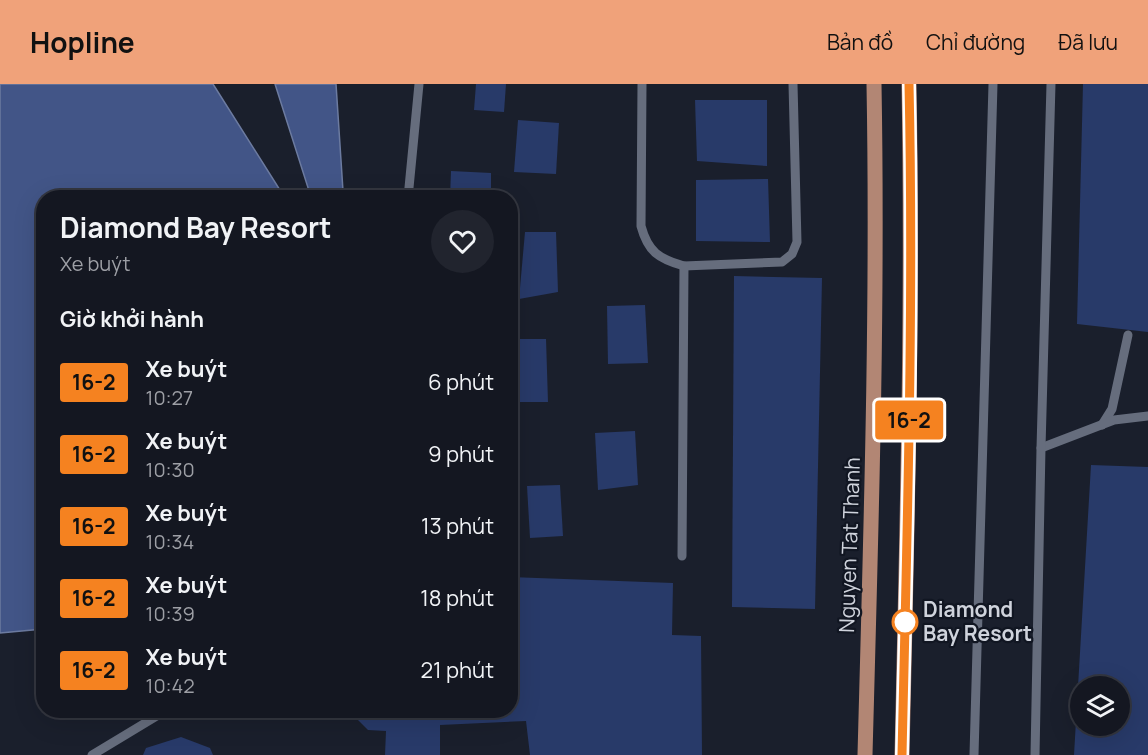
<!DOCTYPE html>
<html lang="vi">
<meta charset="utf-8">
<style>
body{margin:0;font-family:Manrope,sans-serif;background:#21242e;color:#f1f3f6;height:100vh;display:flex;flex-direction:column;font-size:22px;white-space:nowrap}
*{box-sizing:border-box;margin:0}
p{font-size:20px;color:#9d9fa5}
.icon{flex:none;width:33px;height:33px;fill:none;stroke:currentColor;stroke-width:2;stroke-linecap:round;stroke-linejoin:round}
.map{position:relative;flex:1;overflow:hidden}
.sheet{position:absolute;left:36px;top:106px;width:482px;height:528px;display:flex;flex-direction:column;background:#141721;border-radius:24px;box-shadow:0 6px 24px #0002,0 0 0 2px #33363f}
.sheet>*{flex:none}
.badge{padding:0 12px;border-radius:4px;font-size:21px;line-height:39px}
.controls{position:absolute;left:1070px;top:592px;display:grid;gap:12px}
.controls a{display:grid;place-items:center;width:60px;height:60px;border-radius:50%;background:#141721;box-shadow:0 6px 24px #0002,0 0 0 2px #33363f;font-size:30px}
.map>.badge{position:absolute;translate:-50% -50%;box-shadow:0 0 0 3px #fff}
h2{padding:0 24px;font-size:22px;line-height:54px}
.round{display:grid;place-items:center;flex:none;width:63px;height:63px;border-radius:32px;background:#21242e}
.summary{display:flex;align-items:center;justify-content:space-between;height:102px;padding:0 24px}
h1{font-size:28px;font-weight:700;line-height:45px}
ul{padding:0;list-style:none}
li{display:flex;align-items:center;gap:18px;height:72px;padding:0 24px}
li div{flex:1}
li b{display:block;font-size:22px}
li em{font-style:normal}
li .badge{min-width:66px;font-weight:700;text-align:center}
header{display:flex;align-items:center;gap:36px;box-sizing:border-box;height:84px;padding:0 30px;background:#f0a27a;color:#111}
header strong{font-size:28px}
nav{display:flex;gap:33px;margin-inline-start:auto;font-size:21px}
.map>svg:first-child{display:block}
.water{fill:#425587;stroke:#6c7ba0;stroke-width:1.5}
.building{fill:#283a69;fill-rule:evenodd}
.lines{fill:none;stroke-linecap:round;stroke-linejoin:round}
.service{stroke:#666d7d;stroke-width:9}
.primary{stroke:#b28674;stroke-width:15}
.line-casing{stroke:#fff;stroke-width:14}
.line{stroke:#f58220;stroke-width:9}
.stop-dot{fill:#fff;stroke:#f58220;stroke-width:3}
.labels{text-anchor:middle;stroke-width:4.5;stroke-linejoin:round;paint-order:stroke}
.street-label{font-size:21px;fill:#cfd3dc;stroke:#111622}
.stop-label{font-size:21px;font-weight:bold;fill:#cfd3dc;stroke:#111622;text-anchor:start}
</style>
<header>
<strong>Hopline</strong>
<nav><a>Bản đồ</a><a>Chỉ đường</a><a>Đã lưu</a></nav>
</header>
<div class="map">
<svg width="1148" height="671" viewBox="0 0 1148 671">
<rect width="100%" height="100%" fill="#1a1f2c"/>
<g class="water">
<path d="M0 0H213L285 114H44L43 545 0 549Z"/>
<path d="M275 0H336L343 107 325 114 310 110Z"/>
</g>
<g class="building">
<path d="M476 0H506L504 28 474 26Z"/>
<path d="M1083 0H1148V248L1077 240Z"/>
<path d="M695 16H767V82L697 77Z"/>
<path d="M518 36 559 39 556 90 514 88Z"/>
<path d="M451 87 491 89V114H450Z"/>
<path d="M768 95 770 158 696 157V96Z"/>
<path d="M525 148H556L558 208 519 215Z"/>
<path d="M734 192 822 194 815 525 732 523Z"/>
<path d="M645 221 648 279 608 280 607 222Z"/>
<path d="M510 255H546L548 318H510Z"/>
<path d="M635 347 638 401 598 406 595 349Z"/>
<path d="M1091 381 1148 383V671H1074ZM1080 603H1119V642H1080Z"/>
<path d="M560 401 563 452 530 454 527 402Z"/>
<path d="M510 493 673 499 672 551 701 552 702 671H530L526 637 440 641V671H385L386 647 368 646 349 627H510Z"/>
<path d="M181 653 210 664 213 671H143L146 664Z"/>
</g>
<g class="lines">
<g class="service">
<path d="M642 0 641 142C648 168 659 175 684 182L782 178 792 170 797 158 793 0"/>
<path d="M408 114 419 0"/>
<path d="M1102 341 1112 325 1128 251"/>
<path d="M1041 364 1114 336 1148 332"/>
<path d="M682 472 684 182"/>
<path d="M92 671 165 627"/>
<path d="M974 671 993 0"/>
<path d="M1035 671 1041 364 1051 0"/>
</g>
<g class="primary">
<path d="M865 671C871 447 878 224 874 0"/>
<path d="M902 671C907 447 913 224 909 0"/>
</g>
</g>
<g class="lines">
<g class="line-casing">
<path id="line" d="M902 671C907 447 914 224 909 0"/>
</g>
<use href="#line" class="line"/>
</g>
<circle class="stop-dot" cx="905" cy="538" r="12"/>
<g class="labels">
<g class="street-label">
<text transform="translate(850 461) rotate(-88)" y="7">Nguyen Tat Thanh</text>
</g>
<g class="stop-label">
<text x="923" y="533">Diamond<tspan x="923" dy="24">Bay Resort</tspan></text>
</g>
</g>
</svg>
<div class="controls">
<a><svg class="icon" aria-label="layers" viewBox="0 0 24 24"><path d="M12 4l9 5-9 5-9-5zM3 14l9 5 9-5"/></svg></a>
</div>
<b class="badge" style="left:909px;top:336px;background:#f58220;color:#111">16-2</b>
<section class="sheet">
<div class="summary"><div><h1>Diamond Bay Resort</h1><p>Xe buýt</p></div><a class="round"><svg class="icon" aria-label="heart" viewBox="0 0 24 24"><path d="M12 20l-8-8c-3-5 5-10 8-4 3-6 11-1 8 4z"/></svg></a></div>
<h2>Giờ khởi hành</h2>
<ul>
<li><span class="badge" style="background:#f58220;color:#111">16-2</span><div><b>Xe buýt</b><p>10:27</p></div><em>6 phút</em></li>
<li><span class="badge" style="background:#f58220;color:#111">16-2</span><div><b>Xe buýt</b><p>10:30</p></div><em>9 phút</em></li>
<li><span class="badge" style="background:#f58220;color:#111">16-2</span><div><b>Xe buýt</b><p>10:34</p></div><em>13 phút</em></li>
<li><span class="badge" style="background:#f58220;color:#111">16-2</span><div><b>Xe buýt</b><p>10:39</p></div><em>18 phút</em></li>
<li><span class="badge" style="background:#f58220;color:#111">16-2</span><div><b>Xe buýt</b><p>10:42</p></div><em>21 phút</em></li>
</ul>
</section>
</div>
